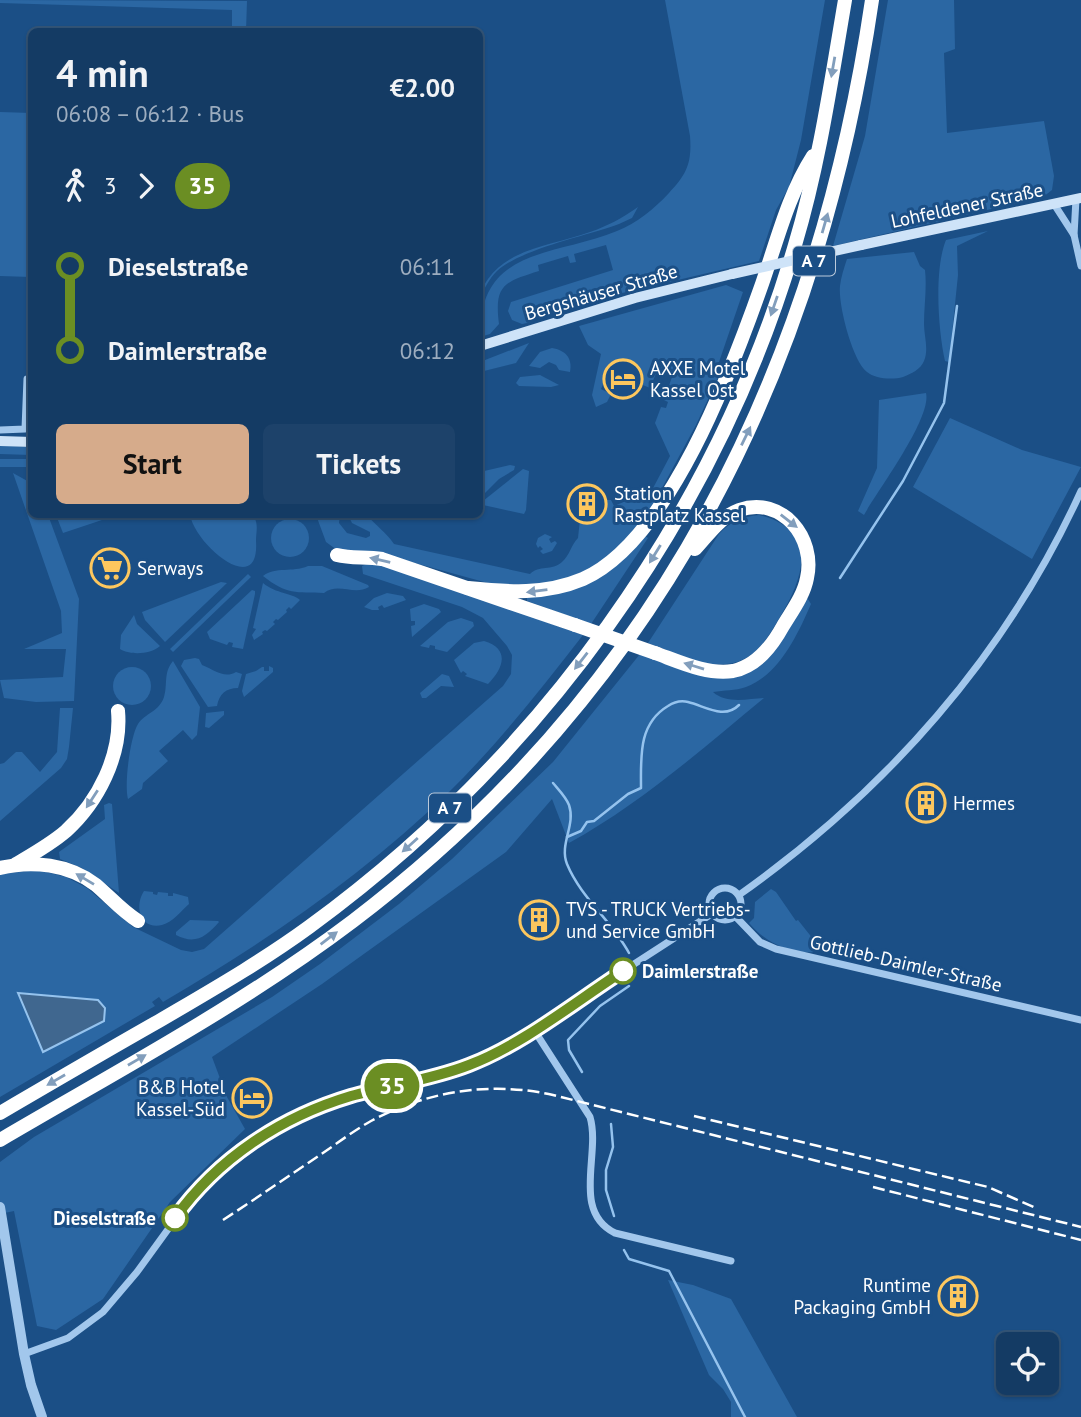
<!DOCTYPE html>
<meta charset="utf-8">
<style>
body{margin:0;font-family:"PT Sans",sans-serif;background:#1d426a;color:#f1f3f6;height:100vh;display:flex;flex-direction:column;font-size:26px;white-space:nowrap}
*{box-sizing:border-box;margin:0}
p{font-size:23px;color:#9dadbf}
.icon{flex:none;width:38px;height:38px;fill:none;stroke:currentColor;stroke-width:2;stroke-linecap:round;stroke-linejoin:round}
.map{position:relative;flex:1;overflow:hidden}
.panel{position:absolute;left:28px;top:28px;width:455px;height:490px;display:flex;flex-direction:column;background:#143b64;border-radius:10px;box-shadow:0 2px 5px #0004,0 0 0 2px #335578}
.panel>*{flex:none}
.badge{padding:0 14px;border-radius:23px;font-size:24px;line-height:46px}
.fabs{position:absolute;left:996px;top:1332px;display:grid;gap:14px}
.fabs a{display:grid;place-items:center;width:63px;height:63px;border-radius:10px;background:#143b64;box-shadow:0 2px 5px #0004,0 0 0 2px #335578;font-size:35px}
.map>.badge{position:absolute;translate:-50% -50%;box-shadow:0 0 0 4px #fff}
.legs{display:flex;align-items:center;gap:10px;height:77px;padding:0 28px;font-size:23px}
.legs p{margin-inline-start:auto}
.summary{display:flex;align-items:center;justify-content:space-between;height:119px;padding:0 28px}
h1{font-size:38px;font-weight:600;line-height:52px}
.button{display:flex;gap:14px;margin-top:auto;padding:14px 28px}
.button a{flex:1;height:80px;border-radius:10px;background:#d6ab8b;color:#111;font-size:28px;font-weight:600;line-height:80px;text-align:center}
.button a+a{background:#1d426a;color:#f1f3f6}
ul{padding:0 28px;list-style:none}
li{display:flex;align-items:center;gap:24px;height:84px;font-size:26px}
li i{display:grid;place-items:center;width:10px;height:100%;margin:0 9px;background:currentColor}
li i::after{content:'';width:18px;height:18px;margin:-9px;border:5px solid;border-radius:50%;background:#143b64}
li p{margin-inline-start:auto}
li:first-child i{background:linear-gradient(#0000 50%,currentColor 0)}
li:last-child i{background:linear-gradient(currentColor 50%,#0000 0)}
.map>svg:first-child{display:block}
.green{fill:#2b67a3}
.water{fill:#40678f;stroke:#95c3ee;stroke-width:2}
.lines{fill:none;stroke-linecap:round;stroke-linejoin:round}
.stream{stroke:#95c3ee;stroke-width:2.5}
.minor{stroke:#a2c7ec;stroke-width:7}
.tertiary{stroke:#a2c7ec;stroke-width:10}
.secondary{stroke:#cee3f8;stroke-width:10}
.motorway{stroke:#fff;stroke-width:14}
.rail{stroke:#fff;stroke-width:2.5;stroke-dasharray:12 5;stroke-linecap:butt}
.secondary-bridge{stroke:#cee3f8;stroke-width:10}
.motorway-bridge{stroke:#fff;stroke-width:14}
.oneway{fill:#829ebc}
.line-1-casing{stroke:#fff;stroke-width:16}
.line-1{stroke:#6b8e23;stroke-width:10}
.stop-1-dot{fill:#fff;stroke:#6b8e23;stroke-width:3.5}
.labels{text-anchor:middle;stroke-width:6;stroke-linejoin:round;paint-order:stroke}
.shield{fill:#1b4f86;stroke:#bbcadb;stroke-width:2}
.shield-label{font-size:18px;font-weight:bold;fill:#fff}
.street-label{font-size:19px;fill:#fff;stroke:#1b4f86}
.poi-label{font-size:19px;fill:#fff;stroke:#1b4f86;text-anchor:start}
.stop-label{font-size:19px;font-weight:bold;fill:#fff;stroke:#1b4f86;text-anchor:start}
</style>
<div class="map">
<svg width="1081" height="1417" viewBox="0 0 1081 1417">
<rect width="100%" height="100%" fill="#1b4f86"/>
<g class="green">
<path d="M0 0 247 1 246 31H232V10L0 3Z"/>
<path d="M665 0H825L801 140 789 187 776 210 759 261 605 297 534 318 532 322 522 324 512 320 508 311 511 302 613 270 606 245 574 254 576 262 570 263 568 256 538 265 539 271C504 282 494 285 499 324L490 334 480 337C479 247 553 257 617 231 637 223 654 209 669 193 687 174 692 163 690 136Z"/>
<path d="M888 0H954L955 49 944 53 947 133 1044 121 1054 176 1052 190 1043 197 833 246 865 136Z"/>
<path d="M0 112 31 113V277L0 276Z"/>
<path d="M638 207 632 218 619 224C586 236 521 249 497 271 489 279 484 289 480 299 480 291 484 285 488 279 511 247 555 245 590 232 608 226 622 218 638 207Z"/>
<path d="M988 231 957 246 958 275 949 362 945 361C938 330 934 269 946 240Z"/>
<path d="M914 252 920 266 925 270C927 288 924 306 924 324 924 336 929 349 924 361 921 369 911 374 903 377 893 380 875 379 867 372 852 360 838 304 840 286 841 277 844 268 847 259Z"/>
<path d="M726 285 743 292 719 362 722 369 696 425 655 501 623 545 588 570 553 583 495 585 404 560 341 553 326 542 316 515H340L339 523 347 533 366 538 370 536V532L352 523 348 515H367C376 526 386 532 394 544L530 574C539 565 552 571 562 562 570 555 571 545 578 538L580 519H583V513L598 514 599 500H611L614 506 652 490 670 456 655 423 661 407 666 408 668 402 664 400 672 377 657 371 650 388 633 381 639 366 623 361 619 370 611 367 601 389 611 394 607 402 596 407 592 395 601 354 588 345 579 326Z"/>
<path d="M529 343 516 363 480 372V362Z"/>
<path d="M552 348C565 350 573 358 570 372L559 370 556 365 549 362 540 368 529 366 540 352Z"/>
<path d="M540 375 559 385 551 387 519 386 516 383 520 377Z"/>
<path d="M926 393C932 418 878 490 864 515L858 511 877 468 879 400Z"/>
<path d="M950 418 1022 450 1081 467 1032 559 913 487Z"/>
<path d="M0 445 31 447V455L0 454Z"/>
<rect x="0" y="459" width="31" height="8"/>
<path d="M510 465 515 466 514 470 499 479 481 497 480 472Z"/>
<path d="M523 469 529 471 526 510 524 514 483 505V501Z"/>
<path d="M13 473 31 483 32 514 48 515 79 599 74 701 36 702 4 698 0 680 63 677 66 649H24L62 633 61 611Z"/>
<path d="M111 515V517L63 533 56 515Z"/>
<path d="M190 515H253C259 524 256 531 256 541 260 599 196 546 190 515Z"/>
<path d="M759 515C820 530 804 577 780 617 767 639 754 662 726 664 700 667 671 651 648 643L719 534C731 521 742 517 759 515Z"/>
<circle cx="290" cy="538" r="19"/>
<path d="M545 534 552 537 549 539 551 543 555 541 557 543 552 551 543 554 540 551 543 549 540 546 538 548 536 544 538 538Z"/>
<path d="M645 536 648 538 591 624 527 601V597L625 557Z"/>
<path d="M374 561 583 635C541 689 498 744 449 792 363 875 266 942 163 1002L159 997 152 1002 155 1006 0 1097V874L38 870 66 877 87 888 133 927 181 950 192 952 204 949 503 686 511 674 512 655 507 646 483 618 462 607 363 574 362 566Z"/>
<path d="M308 566H322L368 585 369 587C354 596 338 582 324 593 296 592 287 595 263 576 276 566 292 573 308 566Z"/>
<path d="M248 574 251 577 173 652 170 649Z"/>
<path d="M221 582 227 583 165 642 145 620 142 612Z"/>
<path d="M263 583C276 594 293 593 300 600L291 609 289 607 286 610 287 612 278 620 276 619 273 622 275 624 267 631 265 630 262 632 263 634 254 640 252 635 256 629 253 628Z"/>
<path d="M252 590 255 591V594L243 649 232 647 233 643 229 642 227 645 210 639 207 632Z"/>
<path d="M387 593 403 596 406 600 384 608 382 605 378 607 379 610H372L364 607 374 598Z"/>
<path d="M806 596 811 604C798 634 779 675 746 687 735 691 724 690 713 692 726 704 747 699 764 698 701 750 640 804 569 843L552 799 506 852 322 984 212 1057 227 1097 245 1129 170 1202 103 1299 56 1330 37 1326 14 1211 0 1214V1162L34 1137 272 997 320 964 399 904 452 859 553 762 640 654 743 673Z"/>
<path d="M424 604 439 609 441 612 412 637 411 626 415 625V621H411L410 609Z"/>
<path d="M134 615 137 624 160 646C150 655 129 655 120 649L121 635Z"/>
<path d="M461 618 473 622 474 626 447 652 435 649V646L430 645 429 648 420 646 448 622Z"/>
<path d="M484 641C511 649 503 669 488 684L465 676 467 674 463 671 461 673 454 660 474 643Z"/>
<path d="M195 658 199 659 202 665C215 670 224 679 236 672L242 674 238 688C226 688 219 694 217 706L208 707 181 666 184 660Z"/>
<path d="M173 661 200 707 197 735 192 740 183 730 159 751 168 761 143 783 142 789 128 799C124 785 130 737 138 724 145 713 159 712 164 697 168 684 163 673 173 661Z"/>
<path d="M269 666 273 668V672L244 697 242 691 246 674 256 671 262 667H264V671H269Z"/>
<circle cx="132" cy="686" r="19"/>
<path d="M442 674 449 676 454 687 441 686 426 698H422L420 693Z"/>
<path d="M60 708H73L69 747 67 759 61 768 0 821V764L4 763 16 752H22L40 772 57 752Z"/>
<path d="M224 711V715L209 728 205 727 206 713Z"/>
<path d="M109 803 112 804 119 893 82 868 60 859 59 852 105 819 104 805Z"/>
<path d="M771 889 776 892 796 921 798 920 817 944 814 952C789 954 765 942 749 923L754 918 755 902Z"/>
<path d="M144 891 153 892V894L157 895 158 892 168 893V896H173V893L188 897 189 904C181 911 173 922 162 925 140 930 134 906 144 891Z"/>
<path d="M190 920 218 921 219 922C206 937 195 945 176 935V932Z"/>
<path d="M668 1280 693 1285 731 1299 797 1417H731V1402L723 1389 709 1375Z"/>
</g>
<path class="water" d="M18 993 98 1000 105 1008 104 1021 43 1052Z"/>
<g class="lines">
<g class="stream">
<path d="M840 578 903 481 944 403 957 306"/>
<path d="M553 783C558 789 566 797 569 805 576 825 559 844 567 864 581 898 612 921 629 953"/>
<path d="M567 837 581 831 587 822 594 821 628 794 641 788C641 757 638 724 668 706 674 702 680 700 688 702 705 706 724 720 739 705"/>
<path d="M582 1072 569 1050 568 1040 600 1006 629 986"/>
<path d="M611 1124 613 1147 606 1170V1190L614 1216"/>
<path d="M624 1250 629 1259 669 1271 745 1417"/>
</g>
<g class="minor">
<path d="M1076 199 1074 235 1081 266"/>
<path d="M1054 204 1074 235"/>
<path d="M0 430 25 429 27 379"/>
<circle cx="725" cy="904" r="16"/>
<path d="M739 895C886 791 1006 656 1081 491"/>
<path d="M735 916 760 942 776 949 1081 1020"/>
<path d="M534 1030 590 1117C601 1154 571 1211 615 1233L731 1261"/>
<path d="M24 1354 68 1338 103 1312 137 1272 190 1199 213 1174 255 1141 293 1119 336 1101 440 1075 495 1054 713 913"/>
</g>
<path class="tertiary" d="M0 1207 24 1354 31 1385 42 1417"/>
<g class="secondary">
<path d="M861 245 1081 198"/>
<path d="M480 346 635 298 732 274"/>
<path d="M0 441 32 442"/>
</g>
<g class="motorway">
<path d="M337 555C352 559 366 556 382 559L575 625"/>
<path d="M468 588C508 592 545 595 583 579 669 541 732 369 762 284 777 241 788 195 813 156"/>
<path d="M655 653C680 662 707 675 733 671 757 666 772 646 783 626 792 611 804 595 807 578 816 538 782 495 739 510 720 517 708 535 695 549"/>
<path d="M16 864C33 854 51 844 66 831 98 802 122 755 118 711"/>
<path d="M0 868C32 860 69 864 96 885 110 897 122 911 138 921"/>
<path d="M0 1113C53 1082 106 1051 159 1021 210 991 261 962 309 927 538 760 715 518 795 245 819 165 831 82 845 0"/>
<path d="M0 1140C119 1070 242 1005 353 921 658 690 817 375 872 0"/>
</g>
<g class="rail">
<path d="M694 1116 988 1187 1036 1208"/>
<path d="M873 1187 1081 1240"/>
<path d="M223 1220C255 1199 286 1178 317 1157 335 1145 353 1131 371 1121 427 1091 491 1081 553 1095L1081 1227"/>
</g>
<path class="secondary-bridge" d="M732 274 861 245"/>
<path class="motorway-bridge" d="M575 625 655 653"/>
</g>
<defs><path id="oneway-solid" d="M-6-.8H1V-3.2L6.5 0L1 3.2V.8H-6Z" transform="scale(1.75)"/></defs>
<g class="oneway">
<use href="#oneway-solid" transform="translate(833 67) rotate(100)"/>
<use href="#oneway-solid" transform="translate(825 223) rotate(-74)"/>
<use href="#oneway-solid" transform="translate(774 306) rotate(109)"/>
<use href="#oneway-solid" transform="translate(746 436) rotate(-64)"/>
<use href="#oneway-solid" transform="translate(789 521) rotate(38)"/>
<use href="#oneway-solid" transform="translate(655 554) rotate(122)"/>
<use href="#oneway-solid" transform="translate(380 560) rotate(-167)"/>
<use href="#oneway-solid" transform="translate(537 591) rotate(173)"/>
<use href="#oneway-solid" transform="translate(581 661) rotate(128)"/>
<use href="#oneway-solid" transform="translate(694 666) rotate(-163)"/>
<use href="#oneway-solid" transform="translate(92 799) rotate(123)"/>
<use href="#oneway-solid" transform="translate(410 845) rotate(138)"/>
<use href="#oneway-solid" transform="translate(85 879) rotate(-149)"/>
<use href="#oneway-solid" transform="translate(329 938) rotate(-37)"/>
<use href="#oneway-solid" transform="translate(137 1060) rotate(-30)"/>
<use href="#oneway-solid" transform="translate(56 1080) rotate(150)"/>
</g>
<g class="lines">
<g class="line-1-casing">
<path id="line-1" d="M175 1218C218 1158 281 1117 351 1096 390 1085 431 1080 469 1065 522 1045 575 1002 623 971"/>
</g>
<use href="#line-1" class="line-1"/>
</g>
<defs>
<g id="hotel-ring" transform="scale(2.0125)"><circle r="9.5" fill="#1b4f86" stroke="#fdc75e" stroke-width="1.5"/><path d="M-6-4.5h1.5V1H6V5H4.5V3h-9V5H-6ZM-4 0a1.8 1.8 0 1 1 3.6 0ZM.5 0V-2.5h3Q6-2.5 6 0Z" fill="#fdc75e"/></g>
<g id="building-ring" transform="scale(2.0125)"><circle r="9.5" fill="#1b4f86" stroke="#fdc75e" stroke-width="1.5"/><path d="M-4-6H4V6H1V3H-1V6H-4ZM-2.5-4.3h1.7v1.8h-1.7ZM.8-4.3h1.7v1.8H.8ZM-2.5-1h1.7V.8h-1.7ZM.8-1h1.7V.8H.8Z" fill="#fdc75e"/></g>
<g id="supermarket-ring" transform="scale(2.0125)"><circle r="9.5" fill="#1b4f86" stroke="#fdc75e" stroke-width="1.5"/><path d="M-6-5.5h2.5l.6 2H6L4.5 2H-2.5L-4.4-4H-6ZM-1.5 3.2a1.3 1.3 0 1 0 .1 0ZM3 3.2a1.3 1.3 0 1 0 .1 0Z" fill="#fdc75e"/></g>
</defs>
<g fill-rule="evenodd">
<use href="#hotel-ring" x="623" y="379"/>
<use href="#building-ring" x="587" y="504"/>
<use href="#supermarket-ring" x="110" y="568"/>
<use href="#building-ring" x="926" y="803"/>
<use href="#building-ring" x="539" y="920"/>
<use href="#hotel-ring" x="252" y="1098"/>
<use href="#building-ring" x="958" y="1296"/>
</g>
<g class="stop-1-dot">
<circle cx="623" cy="971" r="12"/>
<circle cx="175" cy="1218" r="12"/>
</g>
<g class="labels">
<g class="shield">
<rect x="793" y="246.5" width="42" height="29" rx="5"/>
<rect x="429" y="793.5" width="42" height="29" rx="5"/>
</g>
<g class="shield-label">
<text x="814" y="267">A 7</text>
<text x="450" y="814">A 7</text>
</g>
<g class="street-label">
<text transform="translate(967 205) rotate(-12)" y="7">Lohfeldener Straße</text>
<text transform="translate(601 292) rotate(-16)" y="7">Bergshäuser Straße</text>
<text transform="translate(906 963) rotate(13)" y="7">Gottlieb-Daimler-Straße</text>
</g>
<g class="poi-label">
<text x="650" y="375">AXXE Motel<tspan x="650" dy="22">Kassel Ost</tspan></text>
<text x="614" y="500">Station<tspan x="614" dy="22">Rastplatz Kassel</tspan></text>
<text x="137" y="575">Serways</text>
<text x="953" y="810">Hermes</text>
<text x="566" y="916">TVS - TRUCK Vertriebs-<tspan x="566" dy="22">und Service GmbH</tspan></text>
<text x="225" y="1094" text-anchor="end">B&amp;B Hotel<tspan x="225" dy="22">Kassel-Süd</tspan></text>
<text x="931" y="1292" text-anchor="end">Runtime<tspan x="931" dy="22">Packaging GmbH</tspan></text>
</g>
<g class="stop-label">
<text x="642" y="978">Daimlerstraße</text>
<text x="156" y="1225" text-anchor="end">Dieselstraße</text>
</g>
</g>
</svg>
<div class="fabs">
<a><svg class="icon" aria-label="locate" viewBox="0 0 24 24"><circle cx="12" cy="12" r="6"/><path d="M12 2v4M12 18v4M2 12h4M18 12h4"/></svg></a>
</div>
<b class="badge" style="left:392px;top:1086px;background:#6b8e23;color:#fff">35</b>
<section class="panel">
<div class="summary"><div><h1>4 min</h1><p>06:08 – 06:12 · Bus</p></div><b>€2.00</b></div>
<div class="legs"><svg class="icon" aria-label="walk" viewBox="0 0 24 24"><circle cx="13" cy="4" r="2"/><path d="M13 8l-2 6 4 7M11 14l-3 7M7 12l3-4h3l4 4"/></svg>3<svg class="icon" aria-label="forward" viewBox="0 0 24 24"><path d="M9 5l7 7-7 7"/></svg><b class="badge" style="background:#6b8e23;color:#fff">35</b></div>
<ul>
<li><i style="color:#6b8e23"></i><b>Dieselstraße</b><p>06:11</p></li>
<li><i style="color:#6b8e23"></i><b>Daimlerstraße</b><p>06:12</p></li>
</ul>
<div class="button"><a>Start</a><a>Tickets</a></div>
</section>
</div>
